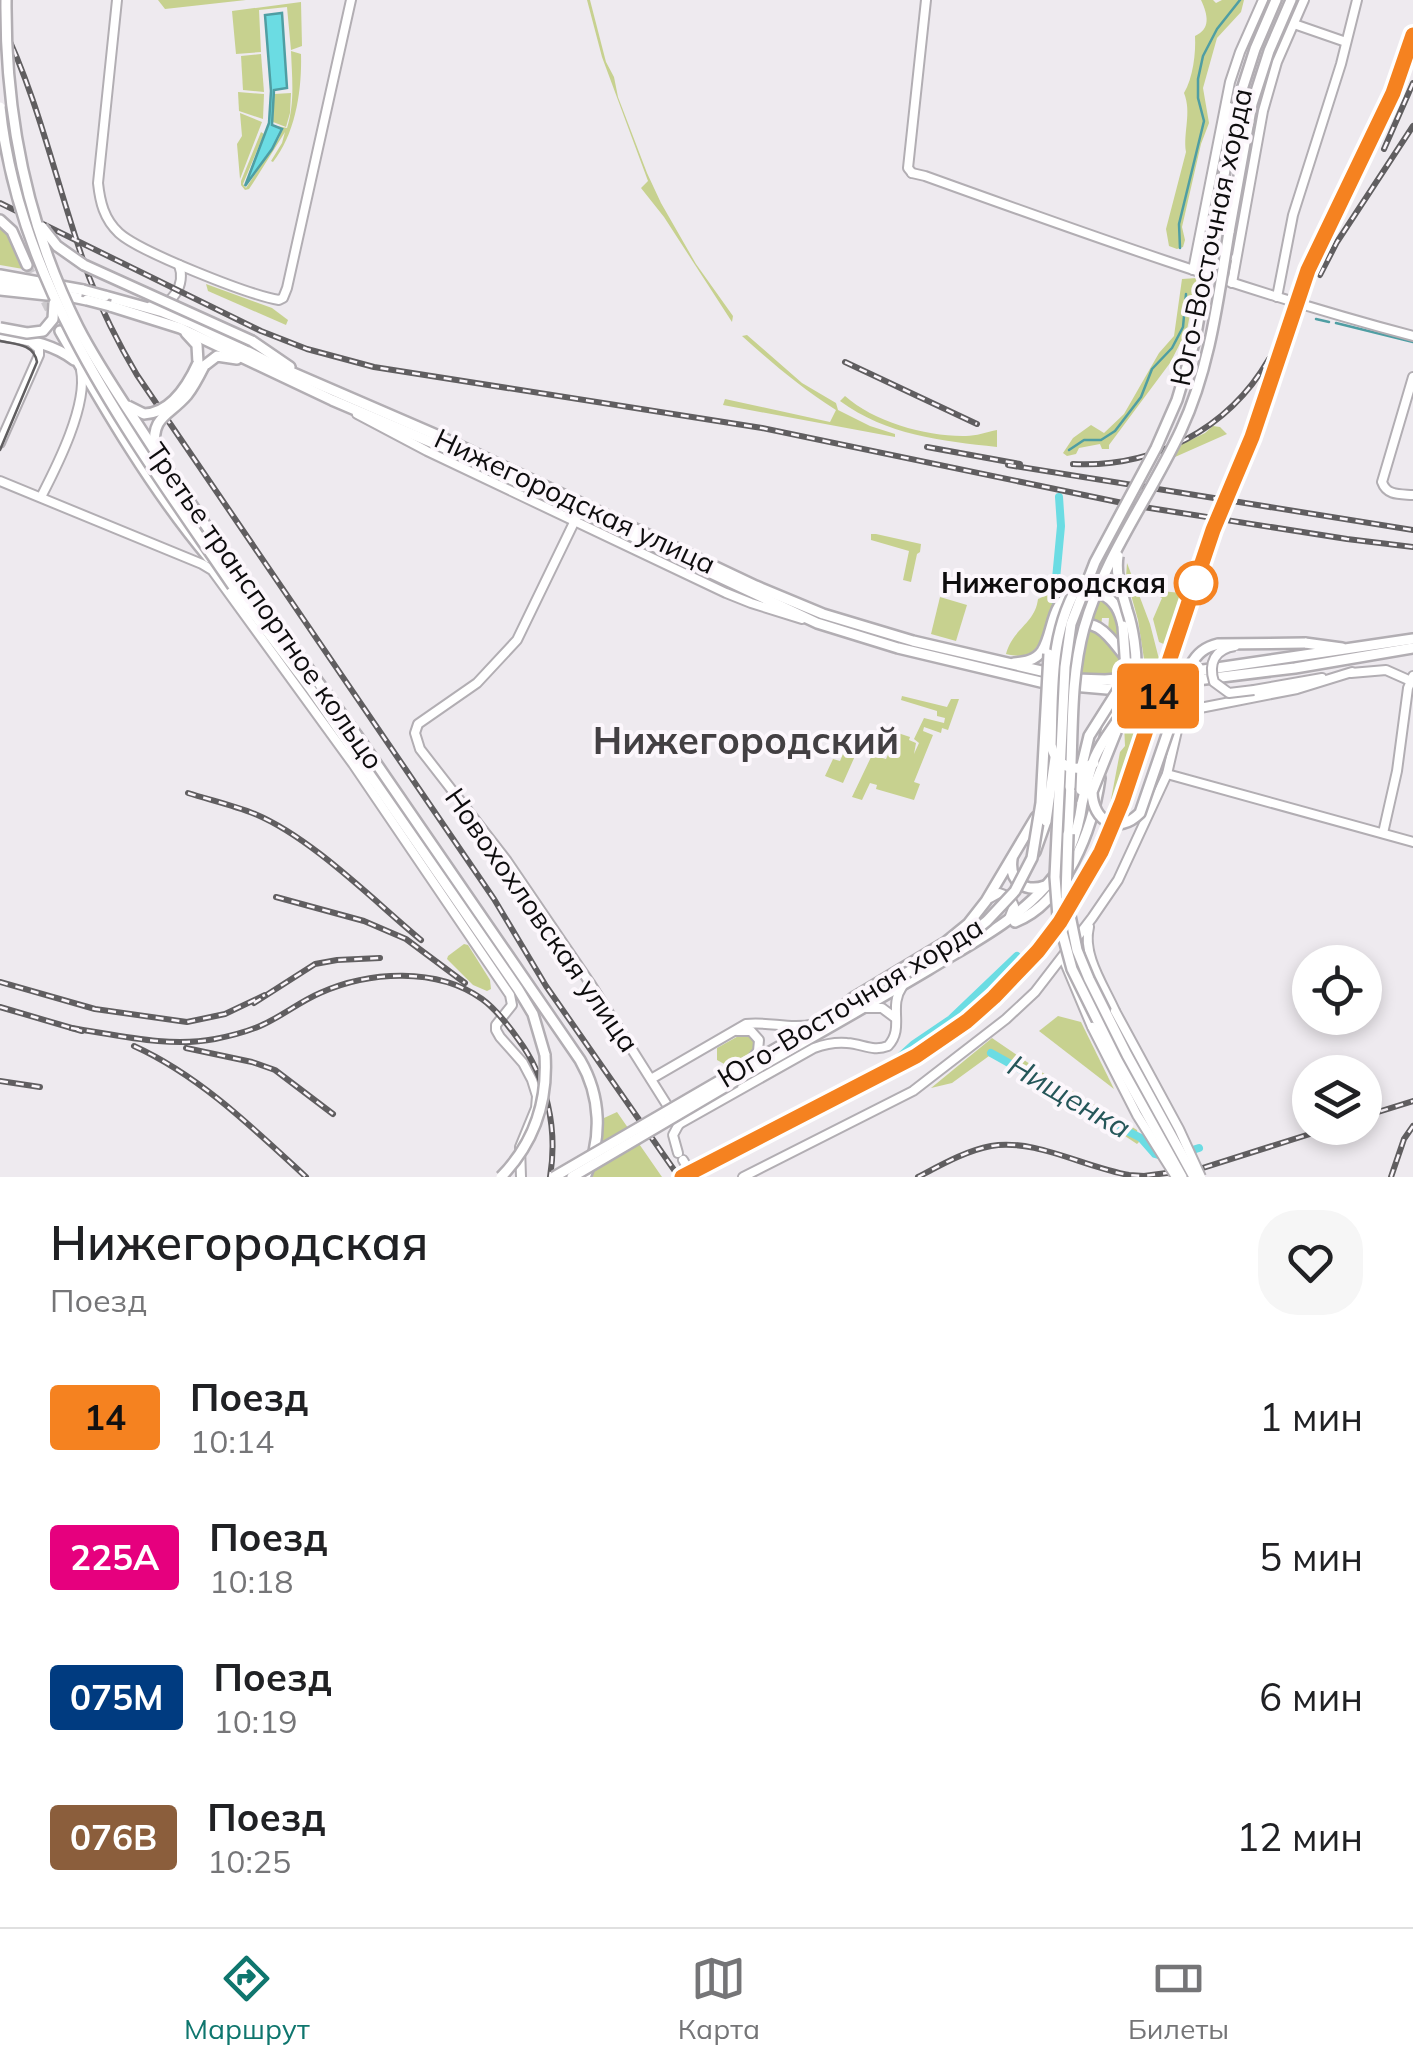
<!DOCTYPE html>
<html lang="ru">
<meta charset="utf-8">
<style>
body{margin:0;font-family:Mulish,sans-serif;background:#f6f6f6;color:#202124;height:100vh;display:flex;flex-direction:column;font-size:38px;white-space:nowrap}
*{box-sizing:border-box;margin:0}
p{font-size:32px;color:#757577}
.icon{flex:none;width:55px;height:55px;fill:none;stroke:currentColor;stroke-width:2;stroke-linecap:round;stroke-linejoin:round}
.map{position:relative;height:1177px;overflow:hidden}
.panel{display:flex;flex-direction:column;background:#fff;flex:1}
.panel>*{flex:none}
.badge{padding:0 20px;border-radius:8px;font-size:35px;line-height:65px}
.buttons{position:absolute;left:1292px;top:945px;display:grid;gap:20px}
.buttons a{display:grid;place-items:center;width:90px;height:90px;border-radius:50%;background:#fff;box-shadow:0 5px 15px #0003;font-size:50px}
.map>.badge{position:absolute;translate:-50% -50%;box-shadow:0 0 0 5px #fff}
.round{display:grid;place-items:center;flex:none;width:105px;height:105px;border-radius:40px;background:#f6f6f6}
.overview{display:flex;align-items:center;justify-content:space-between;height:170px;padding:0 50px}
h1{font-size:48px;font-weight:600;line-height:75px}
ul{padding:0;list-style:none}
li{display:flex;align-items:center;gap:30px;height:140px;padding:0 50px}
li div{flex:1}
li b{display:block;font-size:38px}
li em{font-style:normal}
li .badge{min-width:110px;font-weight:700;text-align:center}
.tab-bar{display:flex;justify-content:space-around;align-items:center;height:140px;border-top:2px solid #e0e0e0;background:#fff;font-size:28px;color:#757577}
.tab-bar a{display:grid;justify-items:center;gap:5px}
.tab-bar .active{color:#0f766e}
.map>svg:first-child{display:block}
.green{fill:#c7d18f}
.water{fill:#6bdce3;stroke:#4f9ea3;stroke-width:2.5}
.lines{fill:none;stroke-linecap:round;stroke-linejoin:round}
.stream{stroke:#4f9ea3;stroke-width:2.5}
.river{stroke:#6bdce3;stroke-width:8}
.primary-tunnel{stroke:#ccc9cd;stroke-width:9;stroke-dasharray:9 4.5;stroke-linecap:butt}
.secondary-casing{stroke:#b2aeb3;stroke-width:12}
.primary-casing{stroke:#b2aeb3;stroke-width:14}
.secondary{stroke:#fff;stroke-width:8}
.primary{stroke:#fff;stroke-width:9}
.tram{stroke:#605e60;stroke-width:2.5}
.rail-casing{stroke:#605e60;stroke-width:6}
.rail{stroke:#fcf7fc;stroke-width:2.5;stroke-dasharray:8;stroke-linecap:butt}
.secondary-bridge-casing{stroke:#b2aeb3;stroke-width:12;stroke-linecap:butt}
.primary-bridge-casing{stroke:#b2aeb3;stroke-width:14;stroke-linecap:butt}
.secondary-bridge{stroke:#fff;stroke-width:8}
.primary-bridge{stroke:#fff;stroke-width:9}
.line-casing{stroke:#fff;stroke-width:22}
.line{stroke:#f58220;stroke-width:15}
.stop-dot{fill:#fff;stroke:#f58220;stroke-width:5}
.labels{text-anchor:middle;stroke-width:8;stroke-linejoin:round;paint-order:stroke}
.street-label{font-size:28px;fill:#0e0d0e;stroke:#fcf7fc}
.stop-label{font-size:28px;font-weight:bold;fill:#0e0d0e;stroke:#fcf7fc;text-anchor:end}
.water-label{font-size:30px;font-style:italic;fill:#255659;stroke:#fcf7fc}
.district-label{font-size:38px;font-weight:bold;fill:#434043;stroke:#fcf7fc}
</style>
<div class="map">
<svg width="1413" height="1177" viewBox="0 0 1413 1177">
<rect width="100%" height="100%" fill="#eeeaef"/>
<g class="green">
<path d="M158 0H246L165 9Z"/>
<path d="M587 0H590L606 62 614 77 618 97 647 173 661 203 696 264 733 316 732 322 664 217 641 188 648 181 602 57Z"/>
<path d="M1201 0H1213L1216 3 1222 0H1244L1241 12 1217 38 1203 88 1209 123 1201 144 1182 227 1185 240 1183 247 1177 249 1169 246 1166 229 1186 152C1183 132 1192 113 1184 93 1193 78 1196 53 1195 36 1211 29 1208 15 1201 0Z"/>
<path d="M301 2 302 46 291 50 287 7 259 10 261 52 236 54 232 11Z"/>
<path d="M291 51 301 54C302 89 296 133 273 162L271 161 282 143 285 132 253 183 249 189 245 190 241 185V181L261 132 264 134 243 184 246 188 279 138 282 129 272 125 287 128C295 103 292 78 291 51Z"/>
<path d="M261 54 264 92 243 90 241 56Z"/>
<path d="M238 92 264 94 263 119 239 111Z"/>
<path d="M291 93 290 113 286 127 273 122 274 94Z"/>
<path d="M240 113 262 122 240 179 237 144 242 136Z"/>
<path d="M0 224 3 226 23 269 0 265Z"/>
<path d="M1197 278 1187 330 1170 363 1109 445V449H1102L1100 444 1079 448 1076 454 1067 456 1063 453 1073 438 1091 425 1104 433 1124 414 1159 353 1174 336 1182 279Z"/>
<path d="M206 284 272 308 288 320 286 325 208 291Z"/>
<path d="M747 335 802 383 836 403 838 410 870 426 895 434V437L723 405 725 399 830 422 836 410C800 387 774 365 742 336Z"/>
<path d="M845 396C874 422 928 437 966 436 976 436 987 432 997 430V447C942 441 886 435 840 401Z"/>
<path d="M1213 426 1220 427 1227 434 1175 457 1174 448 1205 433Z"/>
<path d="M876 534 921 544 920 552 917 554 911 582 903 580 909 551 871 540V534Z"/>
<path d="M1127 563 1150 624 1160 663 1159 669 1156 663 1144 659 1138 620 1126 577Z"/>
<path d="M1161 591 1181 593 1184 599 1170 642 1166 645 1159 642 1153 619 1162 598 1160 597Z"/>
<path d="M1049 594 1058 597C1040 621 1049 665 1006 654 1013 628 1035 624 1038 599Z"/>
<path d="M1083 595C1118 595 1117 621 1122 648L1108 631 1109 618H1102L1101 626 1087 622 1051 638C1058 618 1061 603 1083 595Z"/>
<path d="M940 597 967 605 956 641 931 634Z"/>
<path d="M1087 628 1101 632 1137 674 1080 676 1051 670 1060 635 1072 629Z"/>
<path d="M902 696 947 707 951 699H959L948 730 942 728 941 733 924 727 923 731 933 735 914 782 920 784 914 800 876 789 877 785 870 783 862 800 852 797 872 755 886 759 898 733 910 737 909 740 916 743 914 754 919 743 914 739 924 718 944 723 945 718 937 716V711L901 700Z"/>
<path d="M1131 718 1139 721 1128 767 1112 815H1108L1120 752 1125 746 1124 723Z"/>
<path d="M865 737 864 743 859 747 843 783 825 776 833 759 840 761 846 747Z"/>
<path d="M464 944 468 945 490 980 491 989 487 991 473 985 447 959 448 956Z"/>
<path d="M1058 1016 1081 1022 1114 1089 1039 1031Z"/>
<path d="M742 1034 750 1035 756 1044 755 1051 726 1065 717 1060V1048Z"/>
<path d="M992 1038 1046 1075 1137 1130 1139 1142 1137 1144C1090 1112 1041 1079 989 1056L952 1083 931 1088Z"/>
<path d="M617 1112 662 1177H592L600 1158 604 1118Z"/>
</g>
<path class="water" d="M282 13 287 88 274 90 272 125 282 129 272 149 245 186 269 123 271 91 265 15Z"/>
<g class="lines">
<g class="stream">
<path d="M1180 248 1179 224 1204 121 1198 98V79L1203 56 1217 29 1240 0"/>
<path d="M1316 319 1329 322"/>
<path d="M1336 323 1413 342"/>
<path d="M1069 450 1084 440H1101L1115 431 1141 397 1152 369 1172 348 1183 327 1186 294"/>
</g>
<g class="river">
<path d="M1054 600 1061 526 1059 497"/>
<path d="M991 1053 1034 1077 1048 1090 1081 1104 1111 1123 1141 1138 1155 1154 1165 1157"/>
<path d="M892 1064 914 1044 951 1019 1017 956"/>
<path d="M1183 1153 1199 1148"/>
</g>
<g class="primary-tunnel">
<path d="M27 265 60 331"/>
<path d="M1163 675 1183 673"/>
<path d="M1157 691 1179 686"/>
</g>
<g class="secondary-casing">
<g id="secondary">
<path d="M117 0 98 183C100 202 104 219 119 233 140 252 249 295 279 300L283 298 287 288 351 0"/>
<path d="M1294 24 1346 42"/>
<path d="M1227 143 1229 107"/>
<path d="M912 173 925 176C1086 234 1247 292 1413 336"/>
<path d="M912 173 908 168 926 0"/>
<path d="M1199 241C1202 256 1214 263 1229 257"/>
<path d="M1193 270 1230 82 1240 52 1263 0"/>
<path d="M1232 283 1263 111 1277 62 1304 0"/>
<path d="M1277 297 1293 215 1341 64 1357 0"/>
<path d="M151 306C173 307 186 284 179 265"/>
<path d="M1413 377 1382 482C1387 496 1400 494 1413 495"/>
<path d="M357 414 427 451 726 593 751 603 802 619"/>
<path d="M0 443 39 355V349L33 344"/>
<path d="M0 481 202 564 212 570 353 764 510 995 512 1005 496 1025V1030L500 1037 523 1063 532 1080 537 1096 536 1108 520 1147 521 1177"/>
<path d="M41 497C57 466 88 405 81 370"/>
<path d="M581 508 517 640 477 683 418 724 415 733 420 749 507 861 590 983 679 1124"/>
<path d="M1351 673 1386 670 1413 682"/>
<path d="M1254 690 1322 678"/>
<path d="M1167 774 1413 842"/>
<path d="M1383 833 1397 771 1408 688 1413 676"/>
<path d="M990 898 999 893 1010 897 1014 906 1009 919"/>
<path d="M1089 927C1082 955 1104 986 1115 1011"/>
<path d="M1063 958 1092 1027"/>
<path d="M866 1008H882L894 1017"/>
<path d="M737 1031H751L759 1040 758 1051 750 1061"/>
<path d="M651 1079 746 1024C769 1021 791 1030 814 1024"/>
<path d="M679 1124 814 1048C825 1044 836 1042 847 1043 863 1044 873 1052 888 1046 905 1028 888 1007 902 987"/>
<path d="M678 1153 673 1135 679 1124"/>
<path d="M683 1160 693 1177"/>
<path d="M743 1177 913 1091 1006 1019 1035 992 1092 918 1118 880 1167 774 1179 722 1187 712 1200 708 1297 689 1352 672"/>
</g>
</g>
<g class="primary-casing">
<g id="primary">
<path d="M0 220 12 231 27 265"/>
<path d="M1214 228 1238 102 1255 49 1276 0"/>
<path d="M1229 232 1252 104 1269 51 1291 0"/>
<path d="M0 275 83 290"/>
<path d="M0 282 87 300"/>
<path d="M0 290 47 295"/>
<path d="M105 296 163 312 191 323 270 363 441 437 756 586 823 614 913 641 1076 679 1105 680 1163 675"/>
<path d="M110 306 180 328 332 400 440 446 817 623 898 648 1049 684 1107 689 1159 684"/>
<path d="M60 331C105 409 151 489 209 558"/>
<path d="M186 333 197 345 198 363"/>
<path d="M0 335C26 340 52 343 74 360"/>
<path d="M252 341 290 367"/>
<path d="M204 366 217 356 237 359"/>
<path d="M155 451 230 561 356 734 580 1060C601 1096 603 1139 585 1177"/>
<path d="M229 581 310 688 518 989 533 1014 545 1055"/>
<path d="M1305 643 1342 648"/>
<path d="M1049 653C1051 642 1055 633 1066 628 1107 609 1116 657 1142 673"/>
<path d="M1014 663C1024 662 1035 661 1042 651 1055 631 1049 600 1078 592 1085 590 1094 591 1101 594 1115 600 1120 612 1123 626"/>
<path d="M1183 673 1413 639"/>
<path d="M1181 682 1295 668 1413 648"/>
<path d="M1105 738C1110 700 1124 699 1157 691"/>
<path d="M1068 834 1070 787"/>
<path d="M1035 852 1046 821"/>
<path d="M1012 859C1009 881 1024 893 1045 886"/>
<path d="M1015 922C1066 902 1093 828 1100 778"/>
<path d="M831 1017 853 998 946 942 968 924 986 901 1036 817"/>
<path d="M733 1073 835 1015"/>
<path d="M735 1081C800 1044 864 1008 928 970 970 944 1013 923 1046 886 1067 863 1078 833 1082 803"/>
</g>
</g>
<use href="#secondary" class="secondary"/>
<use href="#primary" class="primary"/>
<path class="tram" d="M0 341C16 344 34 344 37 362L0 450"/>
<g class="rail-casing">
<g id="rail">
<path d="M0 20C40 101 58 192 89 277 102 311 118 343 137 375L494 899 546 986 679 1177"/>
<path d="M1384 149 1413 83"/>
<path d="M0 203 261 331 307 349 374 367 762 428 1137 506 1347 539 1413 547"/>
<path d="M1320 275 1337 242 1413 126"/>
<path d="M845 362 977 424"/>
<path d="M927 447 1020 464"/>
<path d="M1073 464C1153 468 1228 430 1269 359"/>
<path d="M1008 465 1413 530"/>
<path d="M188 793C210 800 233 805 255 814 312 838 373 900 421 940"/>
<path d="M276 897 364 921 406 939 465 983"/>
<path d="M0 982 95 1009 187 1022 225 1014 265 995"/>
<path d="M254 1003 315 964 337 960 380 958"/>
<path d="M0 1007 82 1031"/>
<path d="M71 1028C118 1035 168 1048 215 1039 230 1036 246 1032 260 1026 281 1017 299 1002 320 993 369 971 437 967 482 999 496 1009 508 1025 518 1039 547 1078 558 1129 550 1177"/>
<path d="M134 1046C200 1076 253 1128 306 1177"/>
<path d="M186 1048 252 1062 275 1070 333 1114"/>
<path d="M0 1081 40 1087"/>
<path d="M1365 1116 1413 1101"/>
<path d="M682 1177 916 1056 967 1021 994 997 1038 951 1061 921 1101 852 1122 802 1213 530 1252 437 1308 270 1378 127 1393 93 1413 35"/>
<path d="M918 1177C941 1165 965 1151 991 1146 1034 1138 1086 1168 1129 1175L1144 1176 1174 1172"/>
<path d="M1174 1177 1329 1128"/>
<path d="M1391 1177 1404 1139 1413 1126"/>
</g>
</g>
<use href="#rail" class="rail"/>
<g class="secondary-bridge-casing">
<g id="secondary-bridge">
<path d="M1235 646C1215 649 1208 663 1214 682L1229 693 1254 690"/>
<path d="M1115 1011 1179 1129 1201 1177"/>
<path d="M1092 1027 1137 1115 1176 1177"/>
</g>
</g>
<g class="primary-bridge-casing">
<g id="primary-bridge">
<path d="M6 0C5 113 27 225 78 327 100 370 129 410 155 451"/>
<path d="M0 107C19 290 133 439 233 586"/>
<path d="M42 227 57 246 84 265 252 341"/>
<path d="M83 290 105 296"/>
<path d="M87 300 110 306"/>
<path d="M0 328 27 333 43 331 53 319 54 303"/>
<path d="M128 406 144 414C171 413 188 385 198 363"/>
<path d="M155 448C151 416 169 416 187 395 194 386 199 376 204 366"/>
<path d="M1082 579C1049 629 1053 687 1051 745 1056 767 1075 774 1094 763"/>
<path d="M1122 717 1092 792C1093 822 1118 835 1140 813L1191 665C1197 653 1205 647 1218 644L1305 643"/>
<path d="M1070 787C1073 735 1070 679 1084 628 1104 557 1150 497 1181 430 1210 368 1218 299 1229 232"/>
<path d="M1081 790 1082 765 1089 736 1120 687 1126 670 1123 626"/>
<path d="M1082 803C1086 788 1089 771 1095 757 1108 727 1135 708 1136 672 1137 653 1133 628 1127 610 1122 591 1115 576 1118 556"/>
<path d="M1046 821 1055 758"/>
<path d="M1068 834 1066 896 1077 950 1089 979 1127 1055 1194 1177"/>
<path d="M898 978 971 934 987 921 1015 891 1032 858 1041 803 1049 654"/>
<path d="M501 1177C534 1143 548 1102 545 1055"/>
<path d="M554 1177 733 1073"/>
<path d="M572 1177 735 1081"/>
<path d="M1182 1177 1117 1060 1072 969 1058 917 1055 877 1065 667 1071 624 1095 562 1156 448 1177 400 1195 340 1214 228"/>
</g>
</g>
<use href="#secondary-bridge" class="secondary-bridge"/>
<use href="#primary-bridge" class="primary-bridge"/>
</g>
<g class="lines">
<g class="line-casing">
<path id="line" d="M682 1177 916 1056 967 1021 994 997 1038 951 1060 922 1101 852 1122 802 1213 530 1252 437 1308 270 1393 93 1413 35"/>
</g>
<use href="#line" class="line"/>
</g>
<circle class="stop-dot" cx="1196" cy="583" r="20"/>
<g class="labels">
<g class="street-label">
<text transform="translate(1211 237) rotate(-78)" y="10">Юго-Восточная хорда</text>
<text transform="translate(575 501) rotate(25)" y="10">Нижегородская улица</text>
<text transform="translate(265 606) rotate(55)" y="10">Третье транспортное кольцо</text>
<text transform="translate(542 920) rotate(55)" y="10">Новохохловская улица</text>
<text transform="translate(850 1002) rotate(-31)" y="10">Юго-Восточная хорда</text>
</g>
<g class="stop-label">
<text x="1166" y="593">Нижегородская</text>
</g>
<g class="water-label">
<text transform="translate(1069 1097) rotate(30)" y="10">Нищенка</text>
</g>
<g class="district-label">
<text x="746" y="754">Нижегородский</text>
</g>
</g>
</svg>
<div class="buttons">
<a><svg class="icon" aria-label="locate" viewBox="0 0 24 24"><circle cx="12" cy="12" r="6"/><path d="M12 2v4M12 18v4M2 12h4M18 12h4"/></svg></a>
<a><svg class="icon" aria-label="layers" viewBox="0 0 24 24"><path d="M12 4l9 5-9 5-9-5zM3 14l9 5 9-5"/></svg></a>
</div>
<b class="badge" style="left:1158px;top:696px;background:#f58220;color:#111">14</b>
</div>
<section class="panel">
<div class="overview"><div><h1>Нижегородская</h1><p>Поезд</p></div><a class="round"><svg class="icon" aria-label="heart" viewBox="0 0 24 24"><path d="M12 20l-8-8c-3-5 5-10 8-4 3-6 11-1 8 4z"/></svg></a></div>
<ul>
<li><span class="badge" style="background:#f58220;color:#111">14</span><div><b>Поезд</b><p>10:14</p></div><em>1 мин</em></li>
<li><span class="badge" style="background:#e6007e;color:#fff">225А</span><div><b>Поезд</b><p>10:18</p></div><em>5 мин</em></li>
<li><span class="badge" style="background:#003b80;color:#fff">075М</span><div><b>Поезд</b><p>10:19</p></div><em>6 мин</em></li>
<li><span class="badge" style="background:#8b5e3c;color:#fff">076В</span><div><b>Поезд</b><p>10:25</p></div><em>12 мин</em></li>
</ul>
</section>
<nav class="tab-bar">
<a class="active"><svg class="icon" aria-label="directions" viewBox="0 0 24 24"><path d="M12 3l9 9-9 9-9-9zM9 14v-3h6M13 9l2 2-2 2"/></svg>Маршрут</a>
<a><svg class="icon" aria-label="map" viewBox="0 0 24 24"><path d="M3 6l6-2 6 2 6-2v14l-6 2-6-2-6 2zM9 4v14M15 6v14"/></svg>Карта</a>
<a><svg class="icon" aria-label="tickets" viewBox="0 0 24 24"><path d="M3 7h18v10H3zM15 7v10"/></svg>Билеты</a>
</nav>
